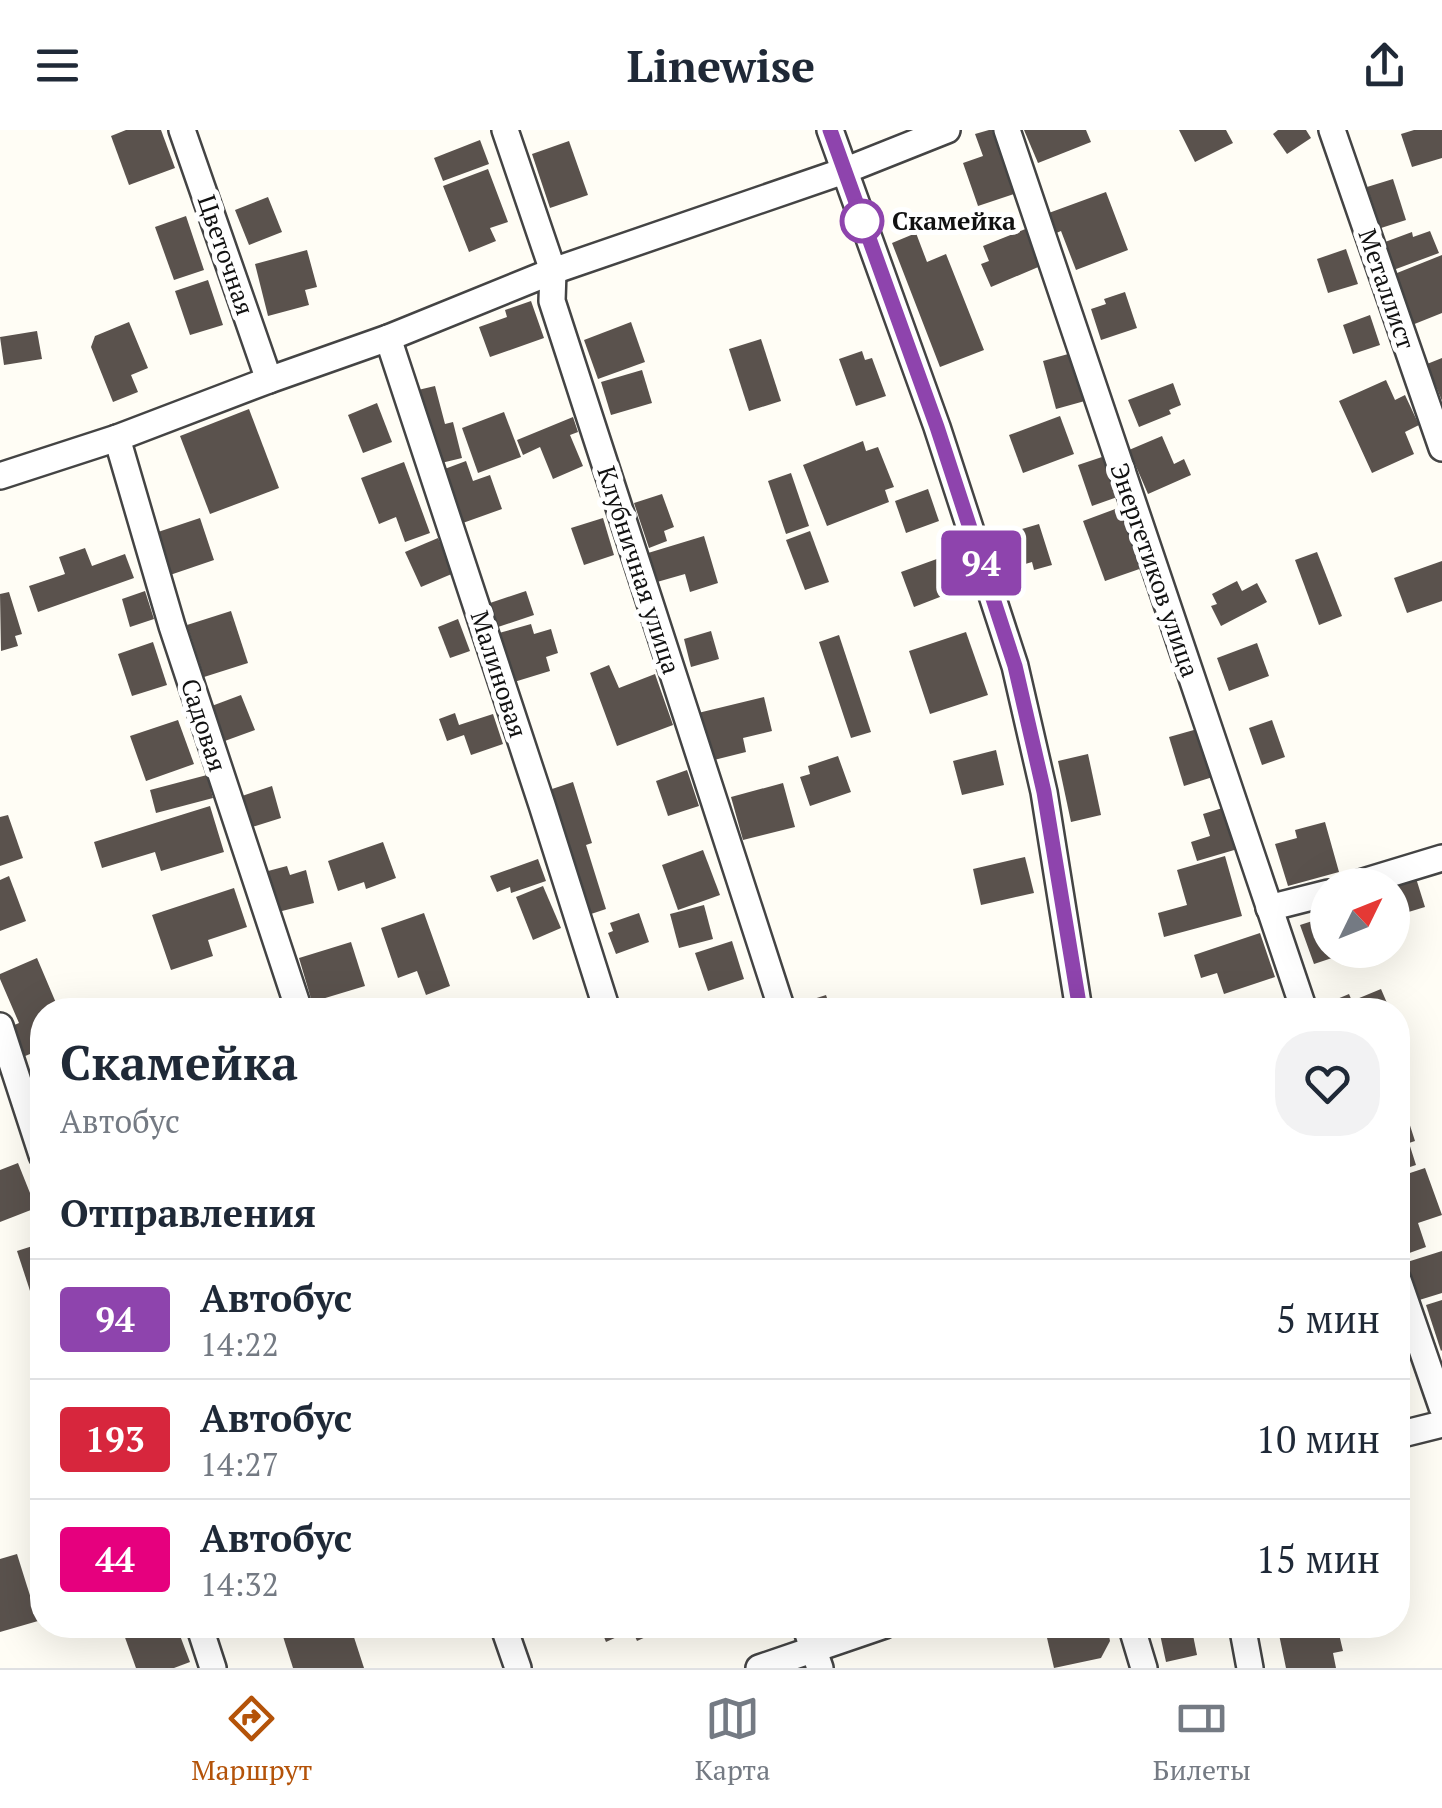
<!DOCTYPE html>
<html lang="ru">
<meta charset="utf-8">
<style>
body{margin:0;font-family:"PT Serif",serif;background:#f2f2f3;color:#1f2937;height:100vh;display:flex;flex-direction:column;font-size:38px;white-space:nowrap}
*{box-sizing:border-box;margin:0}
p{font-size:32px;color:#747a83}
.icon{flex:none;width:55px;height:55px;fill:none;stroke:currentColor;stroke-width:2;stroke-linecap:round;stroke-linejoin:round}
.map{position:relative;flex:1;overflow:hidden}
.side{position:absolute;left:30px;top:868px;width:1380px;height:640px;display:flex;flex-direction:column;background:#fff;border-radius:40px;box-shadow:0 10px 40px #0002}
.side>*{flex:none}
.badge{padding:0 20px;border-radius:8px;font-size:35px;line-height:65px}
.needle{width:65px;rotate:47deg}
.tools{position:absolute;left:1310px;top:738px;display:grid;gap:20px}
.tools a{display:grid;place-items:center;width:100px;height:100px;border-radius:50%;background:#fff;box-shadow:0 10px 40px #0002;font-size:50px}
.map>.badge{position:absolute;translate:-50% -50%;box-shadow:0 0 0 5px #fff}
h2{padding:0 30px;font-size:38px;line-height:90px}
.round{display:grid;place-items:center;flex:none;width:105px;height:105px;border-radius:40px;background:#f2f2f3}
.summary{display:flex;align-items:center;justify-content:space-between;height:170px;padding:0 30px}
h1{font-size:48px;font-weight:700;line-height:75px}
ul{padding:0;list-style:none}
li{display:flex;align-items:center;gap:30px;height:120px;padding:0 30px;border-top:2px solid #e0e1e3}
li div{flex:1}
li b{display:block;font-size:38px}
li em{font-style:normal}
li .badge{min-width:110px;font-weight:700;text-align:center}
header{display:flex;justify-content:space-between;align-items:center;height:130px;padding:0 30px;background:#fff;font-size:45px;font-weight:700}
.tabs{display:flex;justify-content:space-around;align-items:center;height:140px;border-top:2px solid #e0e1e3;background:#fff;font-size:28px;color:#747a83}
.tabs a{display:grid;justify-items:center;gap:5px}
.tabs .selected{color:#b45309}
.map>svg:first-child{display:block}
.building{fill:#5a524d}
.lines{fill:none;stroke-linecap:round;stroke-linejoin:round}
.street-casing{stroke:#444;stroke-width:30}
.street{stroke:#fff;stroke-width:25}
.line-casing{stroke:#fff;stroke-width:22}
.line{stroke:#8e44ad;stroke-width:15}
.stop-dot{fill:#fff;stroke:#8e44ad;stroke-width:5}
.labels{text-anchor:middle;stroke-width:10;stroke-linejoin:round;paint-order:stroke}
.stop-label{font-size:25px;font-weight:bold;fill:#111;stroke:#fff;text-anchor:start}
.street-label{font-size:25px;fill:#111;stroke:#fff}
</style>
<header><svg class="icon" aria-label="menu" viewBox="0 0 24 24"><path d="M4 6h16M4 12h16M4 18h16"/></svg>Linewise<svg class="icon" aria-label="share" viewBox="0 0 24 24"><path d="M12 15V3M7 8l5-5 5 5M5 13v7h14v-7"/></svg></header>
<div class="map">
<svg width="1442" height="1538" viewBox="0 0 1442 1538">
<rect width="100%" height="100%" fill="#fffdf5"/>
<g class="building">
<path d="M126 0H161L175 38 129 55 111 6Z"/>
<path d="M989 0H992L1014 64 978 76 963 33 983 26 975 4Z"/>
<path d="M1024 0H1086L1091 12 1038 33Z"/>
<path d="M1179 0H1226L1233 13 1195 32Z"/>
<path d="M1278 0H1306L1311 8 1287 24 1273 4Z"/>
<path d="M1414 0H1442V28L1412 37 1401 4Z"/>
<path d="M480 10 489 34 443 51 434 28Z"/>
<path d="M569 11 588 65 550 78 532 24Z"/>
<path d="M488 39 508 92 490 98 496 111 469 122 443 56Z"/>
<path d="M1393 49 1406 90 1381 98 1367 57Z"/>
<path d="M1106 62 1128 120 1076 140 1061 101 1054 104 1046 84Z"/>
<path d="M268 67 282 102 249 115 235 80Z"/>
<path d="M186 86 204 140 174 150 155 97Z"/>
<path d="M1028 98 1043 135 991 157 981 134 989 131 983 116Z"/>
<path d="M1430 101 1439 123 1388 142 1379 120 1386 117 1385 112 1412 102 1413 107Z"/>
<path d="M916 103 927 132 946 124 984 220 940 237 892 113Z"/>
<path d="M1346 119 1358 154 1328 163 1317 129Z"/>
<path d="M307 120 317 157 305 160 309 175 268 186 255 134Z"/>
<path d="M1442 125V183L1412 195 1392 145Z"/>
<path d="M208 150 223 195 190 205 175 161Z"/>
<path d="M1125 162 1137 198 1101 210 1091 179 1106 174 1104 169Z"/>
<path d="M531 171 544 208 490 227 479 197 507 187 505 180Z"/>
<path d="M1370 185 1380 215 1353 224 1343 195Z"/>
<path d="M129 192 148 238 131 245 138 262 113 272 91 217 95 206Z"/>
<path d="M631 192 645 232 598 249 584 210Z"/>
<path d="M37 201 42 229 4 235 0 207Z"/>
<path d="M761 209 781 271 749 281 729 219Z"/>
<path d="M862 221 865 230 872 228 886 266 856 276 839 229Z"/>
<path d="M1079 221 1092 269 1056 279 1043 231Z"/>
<path d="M1442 228V271L1427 234Z"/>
<path d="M642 240 652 273 611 285 601 252Z"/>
<path d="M1386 250 1395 270 1405 265 1419 295 1405 302 1414 324 1372 343 1339 271Z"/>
<path d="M1173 253 1181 275 1169 280 1171 284 1139 297 1128 270Z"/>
<path d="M435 256 445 294 453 292 462 328 437 334 418 260Z"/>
<path d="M377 273 392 312 363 323 348 285Z"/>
<path d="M249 279 279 358 210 384 180 306Z"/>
<path d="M504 282 521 327 478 343 462 298Z"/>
<path d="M1060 286 1074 324 1023 343 1009 305Z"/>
<path d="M573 287 578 302 570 305 583 336 553 349 540 317 523 325 517 310Z"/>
<path d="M1162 306 1174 334 1184 329 1191 345 1148 364 1129 320Z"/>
<path d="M863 311 866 321 878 317 894 357 885 360 889 372 827 396 803 335Z"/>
<path d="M1108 325 1123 365 1092 376 1078 335Z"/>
<path d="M466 331 473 351 490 345 502 379 460 394 442 340Z"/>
<path d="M404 332 430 403 405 412 396 387 379 394 361 348Z"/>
<path d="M791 343 809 396 786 404 768 351Z"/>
<path d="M928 359 939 391 906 403 895 371Z"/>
<path d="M662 364 674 397 664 401 667 411 649 418 634 373Z"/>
<path d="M1126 375 1148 436 1105 451 1083 391Z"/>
<path d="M200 388 214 430 170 445 155 403Z"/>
<path d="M603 388 614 425 584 435 571 398Z"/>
<path d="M1039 394 1052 435 1034 440 1032 432 1012 438 1002 405Z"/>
<path d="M810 401 829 452 805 460 786 410Z"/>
<path d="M704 406 718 453 690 462 685 444 657 452 648 423Z"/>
<path d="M438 408 454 443 421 457 405 422Z"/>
<path d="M85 418 92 436 125 424 134 448 38 482 29 456 65 444 59 427Z"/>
<path d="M1317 422 1342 486 1319 495 1295 430Z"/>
<path d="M945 426 958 460 914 477 901 442Z"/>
<path d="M1442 431V471L1407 483 1394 448Z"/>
<path d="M1237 451 1242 461 1257 453 1267 472 1221 496 1211 476 1217 474 1212 464Z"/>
<path d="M145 461 154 489 130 497 122 469Z"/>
<path d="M526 461 534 485 495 498 487 474Z"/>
<path d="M9 462 22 504 15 506 18 516 1 521 0 464Z"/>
<path d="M231 481 248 533 204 547 187 495Z"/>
<path d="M458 489 470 521 450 528 438 497Z"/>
<path d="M531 494 534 504 551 499 558 523 546 527 550 541 514 552 499 503Z"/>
<path d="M711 501 719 529 691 537 684 509Z"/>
<path d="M966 502 988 565 930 584 909 521Z"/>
<path d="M839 505 871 602 851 608 819 512Z"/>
<path d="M153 512 167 555 132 566 118 524Z"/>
<path d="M1257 513 1269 546 1229 561 1217 528Z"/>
<path d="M609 535 619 558 655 544 673 595 617 616 590 543Z"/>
<path d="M241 565 255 600 222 612 209 577Z"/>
<path d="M764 567 772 601 743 608 746 622 710 631 698 583Z"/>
<path d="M455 583 459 595 493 584 503 614 471 625 464 605 447 611 439 589Z"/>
<path d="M178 590 194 634 146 651 130 606Z"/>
<path d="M1272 590 1285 627 1262 635 1249 598Z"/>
<path d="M1201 598 1216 646 1184 656 1169 607Z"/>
<path d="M996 620 1004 655 962 665 953 631Z"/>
<path d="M1088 624 1101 685 1071 692 1058 631Z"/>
<path d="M838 626 851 662 810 676 800 647 810 644 808 636Z"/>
<path d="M687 640 699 676 668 686 656 651Z"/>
<path d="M207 645 213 668 156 683 150 660Z"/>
<path d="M573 652 592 713 586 715 606 779 585 786 546 661Z"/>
<path d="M783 653 795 697 743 710 731 667Z"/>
<path d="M272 656 281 688 252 697 242 666Z"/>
<path d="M210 676 224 722 161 741 155 722 102 738 94 712Z"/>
<path d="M1229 676 1241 718 1197 731 1191 712 1210 706 1203 684Z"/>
<path d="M8 685 23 728 0 736V687Z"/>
<path d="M1325 692 1339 742 1288 756 1275 714 1297 708 1295 700Z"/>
<path d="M383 712 396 748 366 759 364 752 338 761 328 731Z"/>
<path d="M703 720 720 765 678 780 662 735Z"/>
<path d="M1225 726 1242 786 1164 807 1158 783 1187 775 1177 740Z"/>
<path d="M1025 727 1034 763 981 775 973 739Z"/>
<path d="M538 729 546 751 511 763 510 757 497 762 490 746Z"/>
<path d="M287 736 290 745 306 740 314 773 278 782 268 741Z"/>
<path d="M1415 745 1425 777 1392 787V755Z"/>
<path d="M9 746 26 791 0 801V750Z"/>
<path d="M543 756 561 798 533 810 516 767Z"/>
<path d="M234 758 247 797 208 810 213 826 171 840 152 785Z"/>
<path d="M704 775 713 809 679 818 670 784Z"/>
<path d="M424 783 450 856 426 865 417 841 398 848 381 798Z"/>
<path d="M639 783 649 812 616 824 608 803 613 801 610 793Z"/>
<path d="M1328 786V820L1353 821 1314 834 1300 795Z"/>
<path d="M1260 803 1275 847 1224 864 1217 843 1201 848 1194 825Z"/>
<path d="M732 811 744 849 708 861 695 823Z"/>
<path d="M351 812 365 856 312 872 299 828Z"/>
<path d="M37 828 59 880H42V919L18 929 5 899 19 893 0 849V844Z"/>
<path d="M1381 859 1390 880H1332L1330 872 1349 864 1352 871Z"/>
<path d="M826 865 831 880H796L795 875Z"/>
<path d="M1406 983 1415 1011 1409 1013 1416 1035 1398 1041V985Z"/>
<path d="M18 1033 36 1078 0 1092V1040Z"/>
<path d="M1425 1038 1442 1085 1418 1093 1426 1117 1401 1126 1398 1114V1047Z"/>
<path d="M42 1113V1163L32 1167 17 1121Z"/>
<path d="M1442 1121V1163L1416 1171 1404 1133Z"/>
<path d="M1442 1170V1220L1441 1221 1426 1175Z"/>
<path d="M17 1424 38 1491 0 1502V1429Z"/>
<path d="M141 1495H176L190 1532 174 1538H136L123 1502Z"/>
<path d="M287 1495H350L364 1538H293L280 1497Z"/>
<path d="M599 1495H659L661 1500 637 1511 632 1500 606 1512Z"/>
<path d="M1044 1495H1107L1110 1511 1101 1528 1054 1538Z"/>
<path d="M1158 1495H1191L1197 1525 1166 1532Z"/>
<path d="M1277 1495H1325L1328 1507 1339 1504 1343 1521 1333 1523 1336 1538H1286Z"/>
</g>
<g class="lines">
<g class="street-casing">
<g id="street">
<path d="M182 0 269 250"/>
<path d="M505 0 553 141 552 171 782 880"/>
<path d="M830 0 937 297 1015 536 1044 662 1079 880"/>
<path d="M1007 0 1304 880"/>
<path d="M1332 0 1442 318"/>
<path d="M388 208 542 675 607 880"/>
<path d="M117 308 172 496 299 880"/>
<path d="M0 346 117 308 269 250 388 208 553 141 844 41 947 0"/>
<path d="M1353 755 1442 728"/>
<path d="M1269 778 1328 763"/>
<path d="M0 896 42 1025"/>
<path d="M1398 1150 1442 1277"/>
<path d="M1398 1305 1442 1294"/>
<path d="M199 1495 213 1538"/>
<path d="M503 1495 518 1538"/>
<path d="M805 1495 820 1538"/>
<path d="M1131 1495 1144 1538"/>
<path d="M1242 1495 1250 1538"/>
<path d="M759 1538 885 1495"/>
</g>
</g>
<use href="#street" class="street"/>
</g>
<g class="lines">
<g class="line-casing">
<path id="line" d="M830 0 937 297 1015 536 1044 662 1080 880"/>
</g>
<use href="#line" class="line"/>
</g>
<circle class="stop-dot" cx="862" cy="91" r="20"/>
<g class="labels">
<g class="stop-label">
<text x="892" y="100">Скамейка</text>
</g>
<g class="street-label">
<text transform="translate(226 125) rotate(71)" y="9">Цветочная</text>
<text transform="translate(1387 159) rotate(71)" y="9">Металлист</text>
<text transform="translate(639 440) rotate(72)" y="9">Клубничная улица</text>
<text transform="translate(1155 440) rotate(71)" y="9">Энергетиков улица</text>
<text transform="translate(499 544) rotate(72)" y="9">Малиновая</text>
<text transform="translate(204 595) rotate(72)" y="9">Садовая</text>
</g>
</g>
</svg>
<div class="tools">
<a><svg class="needle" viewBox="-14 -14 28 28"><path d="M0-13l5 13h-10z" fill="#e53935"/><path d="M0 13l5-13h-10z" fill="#747a83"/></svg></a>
</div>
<b class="badge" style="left:981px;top:433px;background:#8e44ad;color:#fff">94</b>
<section class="side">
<div class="summary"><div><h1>Скамейка</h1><p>Автобус</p></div><a class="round"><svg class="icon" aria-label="heart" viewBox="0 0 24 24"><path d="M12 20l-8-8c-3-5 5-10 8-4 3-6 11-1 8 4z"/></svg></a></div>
<h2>Отправления</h2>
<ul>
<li><span class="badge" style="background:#8e44ad;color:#fff">94</span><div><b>Автобус</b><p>14:22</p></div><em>5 мин</em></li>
<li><span class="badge" style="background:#d7263d;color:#fff">193</span><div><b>Автобус</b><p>14:27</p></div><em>10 мин</em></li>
<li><span class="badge" style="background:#e6007e;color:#fff">44</span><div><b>Автобус</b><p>14:32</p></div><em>15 мин</em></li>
</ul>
</section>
</div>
<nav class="tabs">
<a class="selected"><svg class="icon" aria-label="directions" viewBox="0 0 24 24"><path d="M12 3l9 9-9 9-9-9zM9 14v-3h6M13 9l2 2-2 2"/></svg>Маршрут</a>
<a><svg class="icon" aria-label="map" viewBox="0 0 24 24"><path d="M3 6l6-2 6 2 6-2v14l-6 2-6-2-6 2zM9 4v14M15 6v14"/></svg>Карта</a>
<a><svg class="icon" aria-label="tickets" viewBox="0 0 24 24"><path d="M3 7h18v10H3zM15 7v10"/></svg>Билеты</a>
</nav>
